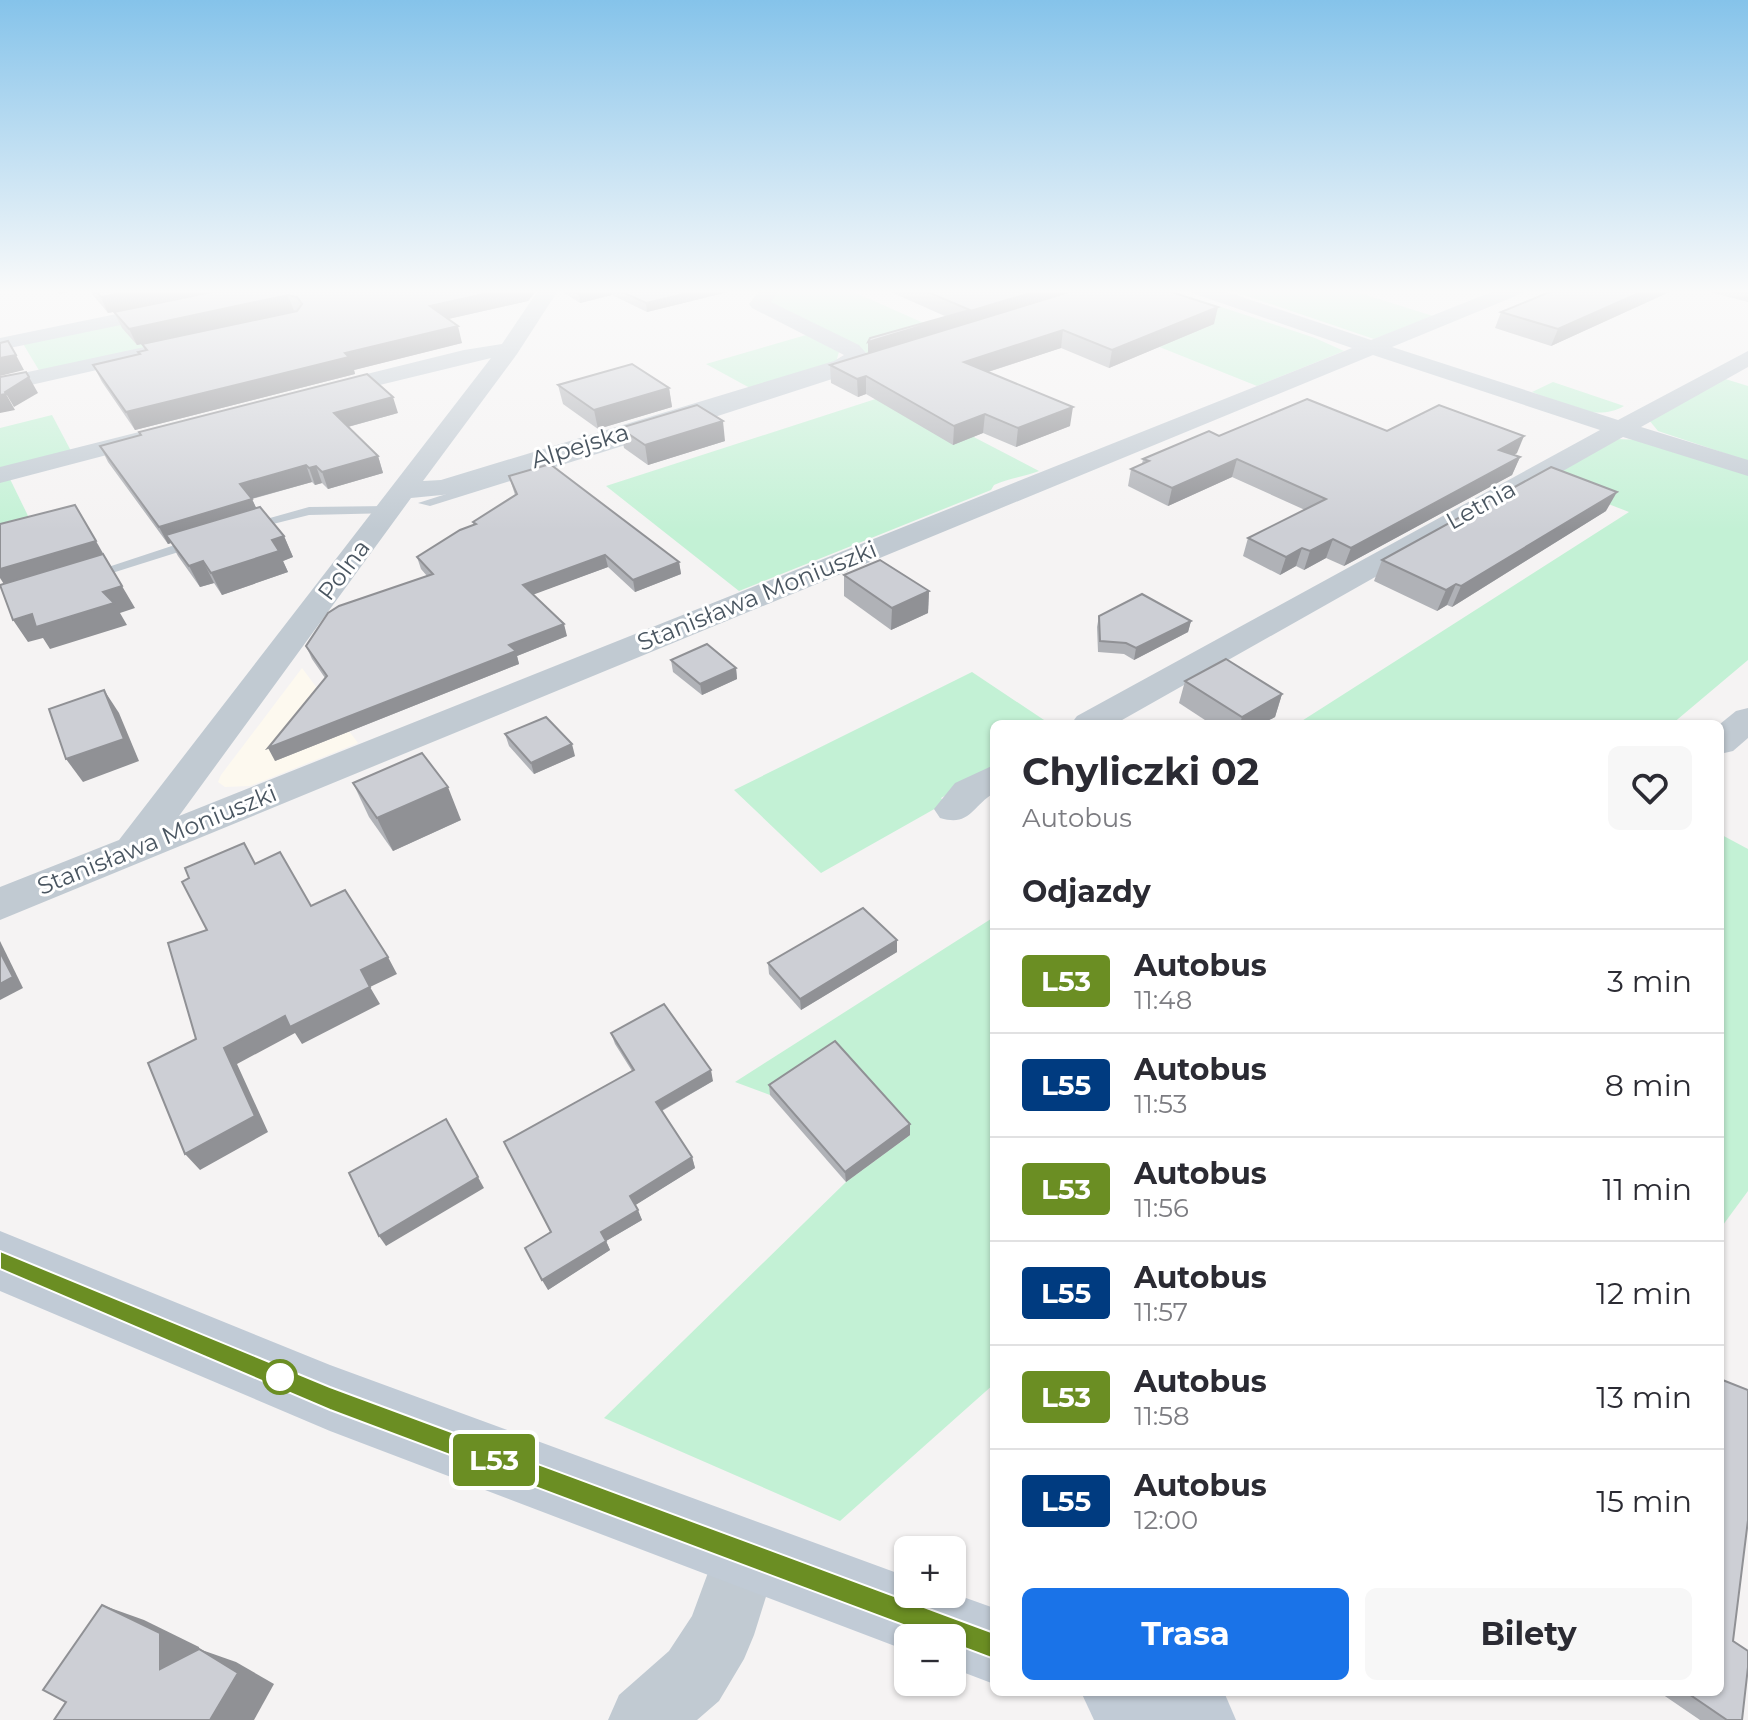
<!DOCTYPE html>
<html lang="pl">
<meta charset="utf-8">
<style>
body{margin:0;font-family:Montserrat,sans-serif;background:#f7f7f7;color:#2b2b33;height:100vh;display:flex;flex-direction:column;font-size:30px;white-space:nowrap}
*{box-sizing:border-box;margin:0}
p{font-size:26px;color:#7c7c81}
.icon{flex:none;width:44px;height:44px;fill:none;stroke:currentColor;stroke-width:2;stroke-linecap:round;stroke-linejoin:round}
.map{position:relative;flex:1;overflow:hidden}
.details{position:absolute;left:990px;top:720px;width:734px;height:976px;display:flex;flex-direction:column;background:#fff;border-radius:12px;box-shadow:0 2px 6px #0004}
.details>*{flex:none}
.badge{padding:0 16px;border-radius:6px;font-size:28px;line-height:52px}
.fabs{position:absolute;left:894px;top:1536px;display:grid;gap:16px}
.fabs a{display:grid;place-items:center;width:72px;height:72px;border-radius:12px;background:#fff;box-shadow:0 2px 6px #0004;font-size:40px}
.map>.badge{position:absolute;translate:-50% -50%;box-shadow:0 0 0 4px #fff}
h2{padding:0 32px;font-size:30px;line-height:72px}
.round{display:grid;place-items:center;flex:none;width:84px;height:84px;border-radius:12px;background:#f7f7f7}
.summary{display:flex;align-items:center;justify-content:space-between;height:136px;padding:0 32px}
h1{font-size:38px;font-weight:700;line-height:60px}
.action{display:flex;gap:16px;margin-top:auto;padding:16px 32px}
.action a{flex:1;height:92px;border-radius:12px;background:#1a73e8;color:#fff;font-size:32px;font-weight:700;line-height:92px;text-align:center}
.action a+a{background:#f7f7f7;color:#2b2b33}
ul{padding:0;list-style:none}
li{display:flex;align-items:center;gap:24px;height:104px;padding:0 32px;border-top:2px solid #e1e1e2}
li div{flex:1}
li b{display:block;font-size:30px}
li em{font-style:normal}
li .badge{min-width:88px;font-weight:700;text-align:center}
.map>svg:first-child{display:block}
.commercial{fill:#fdf9ef}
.green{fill:#c3f1d5}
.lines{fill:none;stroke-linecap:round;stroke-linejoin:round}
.lane{fill:#c1cad2;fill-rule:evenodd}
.street{fill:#c1cad2;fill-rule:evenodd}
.secondary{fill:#c1cbd6;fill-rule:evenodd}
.wall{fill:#b0b2b7}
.shaded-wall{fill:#909195}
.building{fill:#cdcfd5;stroke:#909195;stroke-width:2}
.line{fill:#6b8e23;stroke:#fff;stroke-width:2}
.stop-dot{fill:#fff;stroke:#6b8e23;stroke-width:4}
.labels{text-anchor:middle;stroke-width:6;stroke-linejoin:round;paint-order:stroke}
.far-street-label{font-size:24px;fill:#4a5661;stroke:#fff}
</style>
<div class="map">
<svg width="1748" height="1720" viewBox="0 0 1748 1720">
<rect width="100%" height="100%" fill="#f5f3f3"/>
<path class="commercial" d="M302 668 358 743 250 786 225 787 218 782 221 775Z"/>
<g class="green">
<path d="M782 289H847L953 336 879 359 767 304Z"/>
<path d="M1226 289H1347L1433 316 1374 339Z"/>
<path d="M1188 296 1315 338 1344 351 1257 386 1102 324Z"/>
<path d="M154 315 177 343 40 372 22 342Z"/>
<path d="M806 335 839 352 836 362 750 388 706 364Z"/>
<path d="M1722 378 1748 386V461L1658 431 1649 420Z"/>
<path d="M1553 382 1624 406C1595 423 1561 403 1532 392Z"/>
<path d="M891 394 1039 471C1024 477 1009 478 994 485L991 490 739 591 606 486Z"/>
<path d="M52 415 71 451 0 469V428Z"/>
<path d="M1615 439 1644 440 1748 475V660L1672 724H1297L1629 512 1544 479Z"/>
<path d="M9 477 32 524 0 533V479Z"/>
<path d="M972 672 1050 724H994V769L941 798 945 803 821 873 734 790Z"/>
<path d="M1720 834 1748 849V1191L1720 1229Z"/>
<path d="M994 917V1384L840 1521 604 1418 846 1182 910 1135 835 1052 770 1095 735 1082Z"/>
</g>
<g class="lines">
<g class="lane">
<path d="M853 367 863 369 693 424 683 421Z"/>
<path d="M647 430 651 431V437L430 506 418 503Z"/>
<path d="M388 506 395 510 393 513 309 515 245 531 238 527 309 507Z"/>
<path d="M199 537 204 538V544L93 579 88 580 81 576Z"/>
</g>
<g class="street">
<path d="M238 289H276L266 295 0 350V338Z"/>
<path d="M539 289H559L517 354 423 481 441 480 834 361 844 355 752 308 749 304 761 289H781L771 302 859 345 867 354 863 363 850 371 452 494 411 498 179 816 1352 348 1192 293 1189 289H1218L1371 340 1499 289H1526L1523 293 1392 347 1618 420 1748 351V367L1641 427 1748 460V476L1623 437 1115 724H1071L1077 716 1600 430 1373 355 0 920V887L119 840 491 358 322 399 314 397 311 392 314 387 464 350 502 344Z"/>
<path d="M191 337 198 339 202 343 198 347 0 392V378Z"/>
<path d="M155 428 164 430 167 435 164 440 0 483V467Z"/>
<path d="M1748 708V738L1733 751 1720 754V724L1736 711Z"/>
<path d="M994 765V793C971 807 970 827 940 818L934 809 955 783Z"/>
<path d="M746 1522 769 1532 779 1555 754 1635 744 1659 719 1701 697 1720H608L619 1695 669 1651 692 1616 723 1532Z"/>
</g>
<g class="secondary">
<path d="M0 1231 330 1365 908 1577V1594L952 1593 994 1608V1684L952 1668V1638H908V1651L330 1431 0 1291Z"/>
<path d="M1081 1692H1224L1236 1720H1094Z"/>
</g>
</g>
<g class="wall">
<path d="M88 289H223L108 313Z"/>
<path d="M227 289H538L528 301 448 319 462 343 354 370 355 374 135 430 102 382 93 365 139 355 138 352 145 350 142 344 295 311 137 345 122 328 114 312Z"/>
<path d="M561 289H740L647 312 612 295 580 303 561 291Z"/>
<path d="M884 289H1162L1214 324 1109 368 1061 348 988 372 1070 426 1016 447 983 433 953 445 866 394 858 397 831 383 830 365 868 353 947 317Z"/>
<path d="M1549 289H1676L1551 346 1495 328 1501 312 1548 293Z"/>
<path d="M1698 289H1748V302Z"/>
<path d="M558 385 669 388 672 407 598 429 563 404Z"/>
<path d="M398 413 348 427 378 456 383 473 328 489 322 483 315 485 312 482 252 499 256 508 284 536 293 557 283 561 288 572 222 595 214 583 200 587 178 556 171 543 168 544 108 462 100 446Z"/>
<path d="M620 428 725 441 648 465 624 448Z"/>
<path d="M1387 431 1517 453 1514 455 1520 457 1512 475 1344 566 1326 558 1304 570 1296 566 1280 575 1243 556 1248 538 1305 510 1232 477 1168 506 1128 486 1131 469 1142 464 1143 459 1219 436Z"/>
<path d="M509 476 679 562 681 574 635 592 608 567 533 594 567 636 517 656 519 664 275 761 325 678 312 659 306 646 427 576 421 569 417 557 474 525 473 522 515 495Z"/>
<path d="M1606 511 1452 607 1447 605 1437 611 1374 581 1382 560Z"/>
<path d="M844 575 929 591 928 613 891 630 844 596Z"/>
<path d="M1099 616 1191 621 1188 632 1134 660 1124 654 1098 652 1097 627Z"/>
<path d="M671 660 736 668 737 679 702 695 673 672Z"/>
<path d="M1185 681 1282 694 1275 717 1262 724H1211L1179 703Z"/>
<path d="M505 734 575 756 534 774 509 746Z"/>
<path d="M353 783 461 820 393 851 369 817Z"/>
<path d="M897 952 801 1010 769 974 768 963Z"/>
<path d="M611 1033 713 1081 662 1111 692 1157 695 1168 635 1205 642 1220 606 1241 610 1250 548 1290 551 1232 632 1071 615 1044Z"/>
<path d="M769 1085 910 1135 846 1182 770 1095Z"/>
<path d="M1733 1641 1742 1720H1700L1659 1692H1720Z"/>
</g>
<g class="shaded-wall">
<path d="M57 289H81L59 294Z"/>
<path d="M140 289H223L108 313 101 297Z"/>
<path d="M506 289H538L528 301 435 322 430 306Z"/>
<path d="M600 289H611L612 295 580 303 579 294Z"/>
<path d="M704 289H740L647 312 646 303Z"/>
<path d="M1043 289H1084L868 360V342Z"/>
<path d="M1648 289H1676L1551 346 1558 329Z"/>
<path d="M288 295 294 311 137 345 129 329Z"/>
<path d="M1218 307 1214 324 1109 368 1112 350Z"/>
<path d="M458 326 462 343 354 370 355 374 135 430 126 412 345 353Z"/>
<path d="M1063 330 1061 348 963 380 964 362Z"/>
<path d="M16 355 24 370 0 376V358Z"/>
<path d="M866 376V394L858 397 857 379Z"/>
<path d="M29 377 38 393 14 407 5 392Z"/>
<path d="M669 388 672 407 598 429 594 410Z"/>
<path d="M6 394 15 410 0 413V395Z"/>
<path d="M393 397 398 413 340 429 334 413Z"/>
<path d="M1073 407 1070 426 1016 447 1018 428Z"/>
<path d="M985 414 983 433 953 445 954 426Z"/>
<path d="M723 421 725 441 648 465 645 445Z"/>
<path d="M1524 436 1517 453 1491 467 1499 450Z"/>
<path d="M378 456 383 473 328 489 322 472Z"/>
<path d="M1520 457 1512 475 1344 566 1351 548Z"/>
<path d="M1237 459 1232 477 1168 506 1172 488Z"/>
<path d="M306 465 312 482 247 500 240 484Z"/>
<path d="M316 466 322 483 315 485 309 468Z"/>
<path d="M1617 492 1606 511 1452 607 1461 586Z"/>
<path d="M252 499 260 516 166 535 171 543 168 544 159 527Z"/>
<path d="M284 536 293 557 283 561 288 572 222 595 211 573 272 540Z"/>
<path d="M1333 539 1326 558 1304 570 1310 551Z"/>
<path d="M96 541 108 562 9 592 0 578V569Z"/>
<path d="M1302 548 1296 566 1280 575 1286 557Z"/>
<path d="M605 555 608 567 527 597 523 585Z"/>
<path d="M203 561 214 583 200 587 189 566Z"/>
<path d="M679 562 681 574 635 592 633 580Z"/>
<path d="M1456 584 1447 605 1437 611 1446 590Z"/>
<path d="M122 586 135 608 120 613 127 625 50 649 43 638 28 642 13 620Z"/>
<path d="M929 591 928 613 891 630 892 608Z"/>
<path d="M1191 621 1188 632 1134 660 1136 648Z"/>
<path d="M564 624 567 636 517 656 519 664 275 761 268 748 509 645Z"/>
<path d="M736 668 737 679 702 695 700 684Z"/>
<path d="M104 690 119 713 139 761 83 782 66 759Z"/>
<path d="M1282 694 1275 717 1262 724H1240L1242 717Z"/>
<path d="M572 744 575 756 534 774 531 763Z"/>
<path d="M448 787 461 820 393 851 377 818Z"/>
<path d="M897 940V952L801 1010 800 999Z"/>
<path d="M0 941 23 988 0 1000Z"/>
<path d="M388 957 397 974 370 987 380 1004 302 1044 295 1033 237 1064 268 1132 200 1170 185 1154 224 1048 361 970Z"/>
<path d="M711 1070 713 1081 659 1112 656 1102Z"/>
<path d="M446 1119 484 1188 386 1246 379 1236Z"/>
<path d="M910 1124V1135L846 1182 845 1172Z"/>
<path d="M692 1157 695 1168 634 1206 630 1196Z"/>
<path d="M638 1210 642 1220 606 1241 610 1250 548 1290 542 1280 601 1232Z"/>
<path d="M102 1605 144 1620 199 1647 200 1681 160 1669Z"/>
<path d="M199 1649 236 1662 274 1684 254 1720H210Z"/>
</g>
<g class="building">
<path d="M94 289H140L101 297Z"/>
<path d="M227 289H506L430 306 458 326 345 353 349 357 126 412 93 365 140 354 138 352 147 350 142 344 297 311 302 304 297 297 288 295 129 329 114 312Z"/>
<path d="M570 289H600L579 294Z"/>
<path d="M616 289H704L646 303Z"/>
<path d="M921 289H998L1001 290 1009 289H1043L868 342 870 338 970 310Z"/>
<path d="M1079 289H1162L1218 307 1112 350 1063 330 964 362 1073 407 1018 428 985 414 954 426 866 376 857 379 830 365Z"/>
<path d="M1557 289H1648L1558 329 1501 312Z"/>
<path d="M8 341 16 355 0 358V343Z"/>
<path d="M632 364 669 388 594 410 558 385Z"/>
<path d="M26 372 29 377 5 392 6 394 0 395V377Z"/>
<path d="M367 374 393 397 334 413 378 456 322 472 316 466 309 468 306 465 240 484 252 499 159 527 100 446 141 435 139 432Z"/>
<path d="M1307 399 1387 431 1439 405 1524 436 1499 450 1520 457 1351 548 1333 539 1310 551 1302 548 1286 557 1248 538 1326 499 1237 459 1172 488 1131 469 1149 461 1143 459 1209 431 1219 436Z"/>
<path d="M697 405 723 421 645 445 620 428Z"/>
<path d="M550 464 679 562 633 580 605 555 523 585 564 624 509 645 516 651 268 748 327 676 306 646 328 613 339 606 433 574 417 557 460 530 476 524 473 522 517 494 509 476Z"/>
<path d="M1551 467 1617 492 1461 586 1456 584 1446 590 1382 560Z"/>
<path d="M75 505 96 541 0 569V524Z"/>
<path d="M260 507 284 536 272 540 279 551 211 573 203 561 189 566 166 535Z"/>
<path d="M103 554 122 586 103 592 114 603 36 627 32 614 13 620 0 585Z"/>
<path d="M880 560 929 591 892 608 844 575Z"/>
<path d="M1142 594 1191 621 1136 648 1126 643 1100 641 1099 616Z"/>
<path d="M707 644 736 668 700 684 671 660Z"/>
<path d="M1226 659 1282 694 1242 717 1185 681Z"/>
<path d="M104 690 124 739 66 759 49 709Z"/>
<path d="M546 717 572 744 531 763 505 734Z"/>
<path d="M422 753 448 787 377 818 353 783Z"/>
<path d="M244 843 255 864 280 852 311 906 345 890 388 957 361 970 370 987 290 1027 285 1016 224 1048 255 1116 185 1154 148 1063 196 1039 168 943 207 930 182 882 189 878 185 868Z"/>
<path d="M863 908 897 940 800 999 768 963Z"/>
<path d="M0 952 13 977 0 984Z"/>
<path d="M664 1004 711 1070 656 1102 692 1157 630 1196 638 1210 601 1232 606 1241 542 1280 525 1248 551 1232 504 1142 634 1070 611 1033Z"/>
<path d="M835 1041 910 1124 845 1172 769 1085Z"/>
<path d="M446 1119 478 1177 379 1236 349 1173Z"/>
<path d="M1720 1379 1748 1390V1520L1733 1641 1748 1651V1667L1742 1720H1727L1686 1692H1720Z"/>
<path d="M102 1605 160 1633V1669L199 1649 238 1673 210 1720H54L66 1702 43 1690Z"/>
</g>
<linearGradient id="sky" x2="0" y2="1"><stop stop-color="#85c3ea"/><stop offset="0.55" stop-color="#fafafa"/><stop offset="1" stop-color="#fafafa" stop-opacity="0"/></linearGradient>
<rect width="1748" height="530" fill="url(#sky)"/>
<path class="line" d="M0 1251 330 1387 994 1633 1003 1636 1007 1646 1003 1655 994 1659 330 1410 0 1269Z"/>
<circle class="stop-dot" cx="280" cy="1377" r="16"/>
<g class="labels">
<g class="far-street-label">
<text transform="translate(580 446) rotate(-17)" y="8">Alpejska</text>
<text transform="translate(1481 505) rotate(-29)" y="8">Letnia</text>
<text transform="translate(344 570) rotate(-53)" y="8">Polna</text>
<text transform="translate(757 596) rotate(-22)" y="8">Stanisława Moniuszki</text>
<text transform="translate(157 840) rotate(-22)" y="8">Stanisława Moniuszki</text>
</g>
</g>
</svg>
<div class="fabs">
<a>+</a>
<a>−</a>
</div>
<b class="badge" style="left:494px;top:1460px;background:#6b8e23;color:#fff">L53</b>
<section class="details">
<div class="summary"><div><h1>Chyliczki 02</h1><p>Autobus</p></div><a class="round"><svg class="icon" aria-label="heart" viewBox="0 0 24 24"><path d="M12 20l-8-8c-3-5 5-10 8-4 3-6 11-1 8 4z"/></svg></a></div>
<h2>Odjazdy</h2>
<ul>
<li><span class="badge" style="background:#6b8e23;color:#fff">L53</span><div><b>Autobus</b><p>11:48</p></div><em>3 min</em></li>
<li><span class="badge" style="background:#003b80;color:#fff">L55</span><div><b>Autobus</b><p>11:53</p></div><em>8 min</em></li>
<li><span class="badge" style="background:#6b8e23;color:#fff">L53</span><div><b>Autobus</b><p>11:56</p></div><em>11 min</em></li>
<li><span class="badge" style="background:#003b80;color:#fff">L55</span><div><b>Autobus</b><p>11:57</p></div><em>12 min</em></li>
<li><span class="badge" style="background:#6b8e23;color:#fff">L53</span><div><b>Autobus</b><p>11:58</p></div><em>13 min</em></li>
<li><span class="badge" style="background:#003b80;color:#fff">L55</span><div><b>Autobus</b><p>12:00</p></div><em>15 min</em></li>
</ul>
<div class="action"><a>Trasa</a><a>Bilety</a></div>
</section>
</div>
